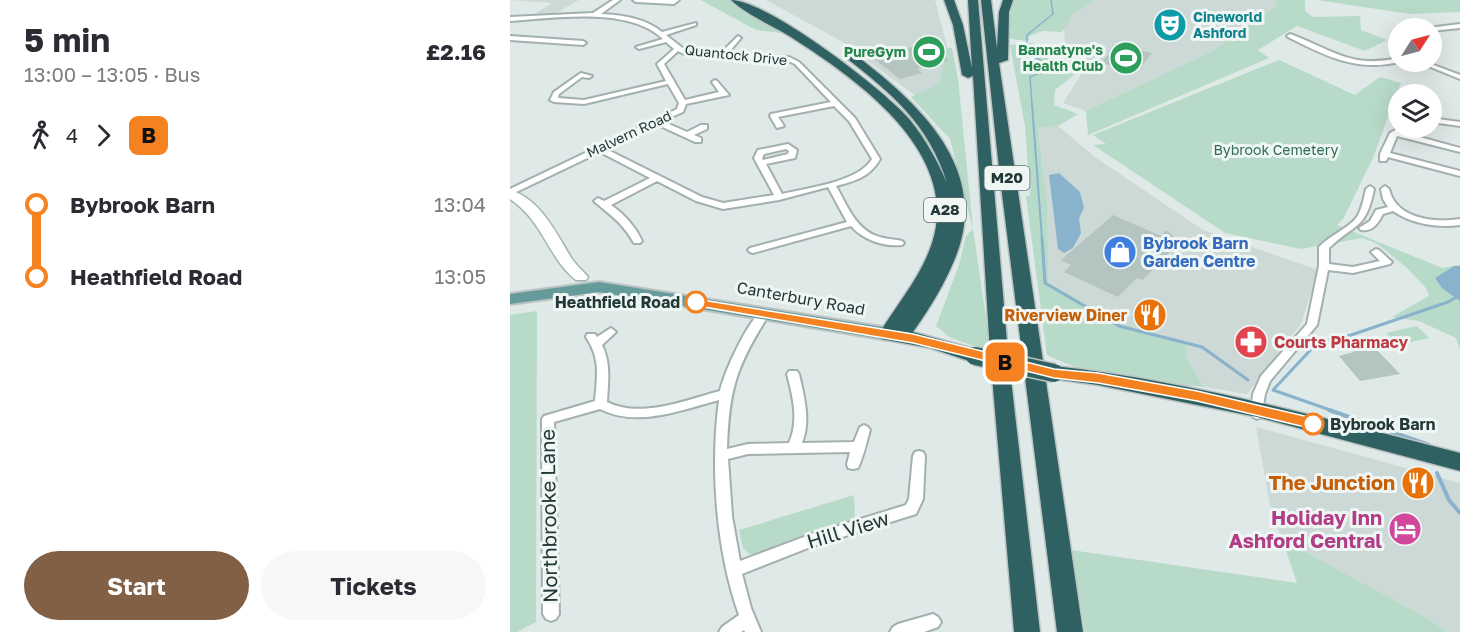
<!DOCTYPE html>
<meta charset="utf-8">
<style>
body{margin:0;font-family:"Golos Text",sans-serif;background:#f7f7f7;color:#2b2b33;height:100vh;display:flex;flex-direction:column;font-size:22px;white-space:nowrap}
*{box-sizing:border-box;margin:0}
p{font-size:20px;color:#7c7c81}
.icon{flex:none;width:33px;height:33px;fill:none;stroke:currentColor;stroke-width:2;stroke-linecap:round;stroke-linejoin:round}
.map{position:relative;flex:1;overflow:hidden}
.details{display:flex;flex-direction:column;background:#fff;width:510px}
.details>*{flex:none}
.badge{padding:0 12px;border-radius:9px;font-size:21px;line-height:39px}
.needle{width:39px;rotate:54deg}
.controls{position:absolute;left:878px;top:18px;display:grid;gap:12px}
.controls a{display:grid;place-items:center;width:54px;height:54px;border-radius:50%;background:#fff;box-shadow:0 6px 24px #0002;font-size:30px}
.map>.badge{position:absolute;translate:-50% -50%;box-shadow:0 0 0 3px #fff}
.legs{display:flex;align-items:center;gap:9px;height:66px;padding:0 24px;font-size:20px}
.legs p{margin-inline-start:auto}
.summary{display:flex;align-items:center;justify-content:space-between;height:102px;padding:0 24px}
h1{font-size:33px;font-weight:700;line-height:45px}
.primary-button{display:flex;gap:12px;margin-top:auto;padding:12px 24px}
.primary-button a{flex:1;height:69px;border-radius:36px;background:#816045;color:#fff;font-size:24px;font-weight:700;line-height:69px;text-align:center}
.primary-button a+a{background:#f7f7f7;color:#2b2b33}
ul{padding:0 24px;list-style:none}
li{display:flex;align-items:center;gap:21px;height:72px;font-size:22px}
li i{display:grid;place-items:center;width:9px;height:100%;margin:0 8px;background:currentColor}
li i::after{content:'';width:15px;height:15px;margin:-8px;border:4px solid;border-radius:50%;background:#fff}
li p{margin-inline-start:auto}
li:first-child i{background:linear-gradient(#0000 50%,currentColor 0)}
li:last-child i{background:linear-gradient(currentColor 50%,#0000 0)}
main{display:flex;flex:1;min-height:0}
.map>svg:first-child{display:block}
.built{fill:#cdd9d6}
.green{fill:#b8dac9}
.water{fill:#89b2cc}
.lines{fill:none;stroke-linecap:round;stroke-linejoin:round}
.stream-far3{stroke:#89b2cc;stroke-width:1.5}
.stream-far2{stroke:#89b2cc;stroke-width:2}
.stream-far1{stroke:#89b2cc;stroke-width:3}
.stream{stroke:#89b2cc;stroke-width:4}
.building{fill:#b4c4c1}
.street-casing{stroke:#a2b0af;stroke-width:4}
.secondary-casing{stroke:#9fb4b1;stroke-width:3}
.primary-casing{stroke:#bcc3c3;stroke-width:4}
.highway-casing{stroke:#bcc3c3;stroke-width:3}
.street{fill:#fff;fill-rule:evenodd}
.secondary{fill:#fff;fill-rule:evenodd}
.primary{fill:#659c9b;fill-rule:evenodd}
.highway{fill:#2f6162;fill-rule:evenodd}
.highway-bridge-casing{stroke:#bcc3c3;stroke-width:21;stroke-linecap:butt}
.highway-bridge{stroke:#2f6162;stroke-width:18}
.line-1{fill:#f58220;stroke:#fff;stroke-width:1.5}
.stop-1-dot{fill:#fff;stroke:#f58220;stroke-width:3}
.labels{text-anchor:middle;stroke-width:6;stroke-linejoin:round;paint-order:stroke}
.far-culture-label{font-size:14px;font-weight:bold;fill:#0d838f;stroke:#eff6f4;text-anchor:start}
.far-leisure-label{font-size:14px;font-weight:bold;fill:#27864d;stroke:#eff6f4;text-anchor:end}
.far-street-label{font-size:14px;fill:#213837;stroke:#eff6f4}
.far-park-label{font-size:14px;fill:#2e6c55;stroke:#eff6f4}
.shield{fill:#eff6f4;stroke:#5f7170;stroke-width:1.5}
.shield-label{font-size:15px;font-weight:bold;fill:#213837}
.shop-label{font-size:16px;font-weight:bold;fill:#366cbe;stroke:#eff6f4;text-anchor:start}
.street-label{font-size:16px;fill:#213837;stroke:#eff6f4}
.stop-label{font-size:16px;font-weight:bold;fill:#213837;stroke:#eff6f4;text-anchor:end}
.food-label{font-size:16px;font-weight:bold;fill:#c56008;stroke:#eff6f4;text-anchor:end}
.health-label{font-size:16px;font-weight:bold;fill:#be3a42;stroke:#eff6f4;text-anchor:start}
.near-food-label{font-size:20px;font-weight:bold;fill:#c56008;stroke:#eff6f4;text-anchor:end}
.near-street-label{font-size:20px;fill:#213837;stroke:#eff6f4}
.near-hotel-label{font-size:20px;font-weight:bold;fill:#b23c85;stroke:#eff6f4;text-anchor:end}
</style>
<main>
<section class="details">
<div class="summary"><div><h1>5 min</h1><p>13:00 – 13:05 · Bus</p></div><b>£2.16</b></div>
<div class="legs"><svg class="icon" aria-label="walk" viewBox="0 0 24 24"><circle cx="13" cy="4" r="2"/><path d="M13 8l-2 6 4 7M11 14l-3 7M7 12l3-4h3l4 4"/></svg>4<svg class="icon" aria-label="forward" viewBox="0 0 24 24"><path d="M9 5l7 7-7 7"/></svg><b class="badge" style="background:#f58220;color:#111">B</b></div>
<ul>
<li><i style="color:#f58220"></i><b>Bybrook Barn</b><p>13:04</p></li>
<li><i style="color:#f58220"></i><b>Heathfield Road</b><p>13:05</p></li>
</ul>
<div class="primary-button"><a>Start</a><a>Tickets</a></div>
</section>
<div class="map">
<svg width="950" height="632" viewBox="0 0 950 632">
<rect width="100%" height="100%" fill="#dfe9e7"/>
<g class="built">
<path d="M1 0H69L44 14 22 16 42 3Z"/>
<path d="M256 0H425L447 85 407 97 331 41Z"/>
<path d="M585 0H767L766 6 702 51 576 111 553 103 572 73 547 67 544 62 555 44 554 28 563 14Z"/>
<path d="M548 126 585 157 693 230 808 270 791 324 737 394 694 387 676 357 677 342 611 324 538 282 533 166 528 128Z"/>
<path d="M746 427 950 483V632H937L919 619 772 539 761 510Z"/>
</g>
<g class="green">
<path d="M191 0H221L271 33 246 30Z"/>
<path d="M503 0H585L563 14 552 32 533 31 519 36V41L502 39 495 34Z"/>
<path d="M767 0H795V11L803 17 850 16 851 30 877 40 855 51 787 26 748 50 759 58 578 135 576 111 702 51 766 6Z"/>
<path d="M807 0H950V12L900 14Z"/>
<path d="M522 43 546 51 537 63 538 67 517 64 565 74 545 90 544 105 568 114 548 126 528 128 537 202 538 282 611 324 677 342 676 357 694 387C642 382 584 379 537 355L516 196H520L515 126 500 45Z"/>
<path d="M437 48H442L448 79 463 229 481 352 441 338 426 326 449 265 456 236 463 229 440 139 401 97 429 84Z"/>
<path d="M769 60 845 95 870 77 891 83 880 110 871 106 880 111 863 158 833 219 827 225 932 268 950 265V349L946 338 909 321 882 317 919 296 916 288 896 267 866 243 852 238 791 249 715 233 583 145 596 144 583 135Z"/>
<path d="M27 311 26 622 7 632H0V315Z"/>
<path d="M907 326 919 338 888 345 876 333Z"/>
<path d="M344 495 345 519 248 554H239L233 548 229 530Z"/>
<path d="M772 539 919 619 937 632H575L561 550 787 583Z"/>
</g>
<g class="water">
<path d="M549 173 570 192 574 208 569 218 571 233 563 248 554 253 548 249 539 175Z"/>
<path d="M944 266H950V301L932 288 925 278Z"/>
</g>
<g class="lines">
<path class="stream-far3" d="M522 105 520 77 534 71 533 62C521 55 515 50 517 35L543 14 541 0"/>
<path class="stream-far2" d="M522 104 532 239"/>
<g class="stream-far1">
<path d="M532 238 535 283 609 326 692 347 738 380"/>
<path d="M823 411 763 390 808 342 841 335 938 302 950 295"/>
</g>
<g class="stream">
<path d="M819 410 919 445"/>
<path d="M927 473 939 500 950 513"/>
</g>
</g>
<g class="building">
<path d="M426 40 434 46 430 47 436 51 429 53 439 60 407 69 412 73 390 79 363 58Z"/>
<path d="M607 46 642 53 627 71 590 63Z"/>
<path d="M603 215 651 236 656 230 670 241 633 280 627 278 608 297 554 272 561 265 551 260Z"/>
<path d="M856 346H863L890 374 850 381 829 356 844 352 843 351 848 350 846 348Z"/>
</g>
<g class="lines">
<g class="street-casing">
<g id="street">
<path d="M103 0H110L91 14C112 15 135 18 152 32L186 23V25L156 35 175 50 211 53 228 36 231 38 218 53 279 57 289 62 345 118 370 159C360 177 345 181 326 186 336 203 344 226 364 235 373 239 383 239 392 241L394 243 392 245C374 247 353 240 341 226L243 253 240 252 238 250 240 248 337 222 318 187 269 200 213 209 186 201 147 181 101 205C114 214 125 226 132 241L130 243H124C112 222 101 216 84 201L88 198 94 201 140 178 90 152 0 195V189L167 109 169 103 158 84 74 104 44 102 40 100 44 92 71 73 82 76 79 78 72 77 49 94 48 98 74 100 156 81 147 64 164 49 156 42 129 49 126 47 153 39C119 6 44 18 0 21V17L83 13ZM168 51 174 54 278 61 285 64 321 102 261 114 260 116 267 128 274 126 268 117 324 106 339 121 362 159C349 182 297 188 272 194L256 164 285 158 287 150 278 144 248 150 244 158 264 195 213 203 192 197 96 149 146 124 185 142H191V138L184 135 197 129V125H191L177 132 152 121 173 112 176 104 219 95 207 81 205 80 202 82 209 92 175 100 154 64ZM276 149 279 151 278 154 253 160 252 158 254 154Z"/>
<path d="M123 0H169L164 4 126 2Z"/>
<path d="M950 24V28L921 31V28H918Z"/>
<path d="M780 34C821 49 841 69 888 58V62H890C846 72 816 56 778 37L777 36Z"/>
<path d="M0 36 73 41 76 43 73 45 0 40Z"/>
<path d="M908 62H916L950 75V79Z"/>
<path d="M921 118 950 122V126L921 122Z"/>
<path d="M889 128H898L891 132 950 148V152L887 136 880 153 950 171V176L878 157 876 161H870V154L880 133Z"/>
<path d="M860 186 864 189C856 230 845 223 819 248V264L843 267 870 261 861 252 866 249 869 250 882 262 880 264 843 273 818 270 807 325 760 381 755 394 751 417 747 419 743 417 741 414 743 394 751 376 797 324 809 266V247C820 235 838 229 847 217 852 209 854 198 856 189Z"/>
<path d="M875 186 879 189C886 219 924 223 950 219V225C927 228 902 224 883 211L873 214C868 223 863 232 851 230L849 228 860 221 866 210 878 207 873 199 871 189Z"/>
<path d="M255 309 260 313C227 365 219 387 217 449L238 444 279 443C289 421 283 397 277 374L279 371H287L289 374C294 396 301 421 292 443L344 442 350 427 354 425 358 427 360 430C356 444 354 455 348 468L343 469 338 468 337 464 340 452 238 454 218 459 222 516 230 561 302 534 396 505 399 499 403 456 405 452 409 451 413 452 415 456 413 499 406 514 303 546 232 574 241 608 251 632H235L234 630 231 632H209L212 627 229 615C206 550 200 468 209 400 171 410 127 428 90 409L44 422 49 614 46 619 41 621 36 619 33 614 32 419 34 416 85 401C87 375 91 360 76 337L77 334H85L87 337 101 328 106 332 92 345C101 363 98 382 97 402 131 419 176 400 210 391 214 373 239 316 255 309Z"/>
<path d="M423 614 428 617 431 622 428 627 414 632H380L383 627 388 624Z"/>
</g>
</g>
<g class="secondary-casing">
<path id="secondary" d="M0 190C31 199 47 235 62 259 67 266 73 271 78 277L76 280H66C38 258 34 222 0 199Z"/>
</g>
<g class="primary-casing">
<path id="primary" d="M89 282 378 328 386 334 378 340 89 292 0 304V294Z"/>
</g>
<g class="highway-casing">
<g id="highway">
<path d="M221 0C257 0 375 90 400 120 416 140 427 160 437 183 419 124 382 94 335 57V53H343C406 101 481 167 446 256 435 284 420 308 403 332L472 351 475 356 472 361 465 363 420 348 371 339 369 334C387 304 411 277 422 243 451 155 351 82 287 41 267 27 239 17 221 0Z"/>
<path d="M434 0H444L453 25 462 68 458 0H468L498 353 530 632H504L480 353 463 76 458 78 452 75 443 25Z"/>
<path d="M471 0H481L487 48 489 12 493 0H503L499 12 498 60 489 63 573 632H547L490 178Z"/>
<path d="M544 366C682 381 816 419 950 453V471L747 417 588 385 537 378 534 373 537 368Z"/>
</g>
</g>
<use href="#street" class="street"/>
<use href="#secondary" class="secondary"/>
<use href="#primary" class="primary"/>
<use href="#highway" class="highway"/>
<g class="highway-bridge-casing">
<path id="highway-bridge" d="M465 356 544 373"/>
</g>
<use href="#highway-bridge" class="highway-bridge"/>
</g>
<path class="line-1" d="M186 299 403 334 544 369 588 373 687 391 803 418 810 424 803 429 687 401 588 383 544 378 403 343 182 305 180 302Z"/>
<defs>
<g id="theatre-disc" transform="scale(1.725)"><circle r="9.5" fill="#0f9aa8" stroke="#eff6f4"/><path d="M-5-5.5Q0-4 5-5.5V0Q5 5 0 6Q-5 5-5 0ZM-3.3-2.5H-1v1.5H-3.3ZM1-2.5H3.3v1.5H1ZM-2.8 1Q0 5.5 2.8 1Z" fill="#fff"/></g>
<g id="stadium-disc" transform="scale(1.725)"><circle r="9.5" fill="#2e9e5b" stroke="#eff6f4"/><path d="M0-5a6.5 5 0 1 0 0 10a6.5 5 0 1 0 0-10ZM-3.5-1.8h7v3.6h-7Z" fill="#fff"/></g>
<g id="shop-disc" transform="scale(1.725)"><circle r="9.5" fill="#3f7fe0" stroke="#eff6f4"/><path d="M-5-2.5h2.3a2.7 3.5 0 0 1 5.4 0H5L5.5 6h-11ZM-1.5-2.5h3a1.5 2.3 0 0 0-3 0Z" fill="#fff"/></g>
<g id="restaurant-disc" transform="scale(1.725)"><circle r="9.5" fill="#e8710a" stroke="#eff6f4"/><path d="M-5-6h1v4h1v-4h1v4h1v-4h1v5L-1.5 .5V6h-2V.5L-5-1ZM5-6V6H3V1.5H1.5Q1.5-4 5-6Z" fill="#fff"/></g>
<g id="pharmacy-disc" transform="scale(1.725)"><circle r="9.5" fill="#e0444e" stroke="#eff6f4"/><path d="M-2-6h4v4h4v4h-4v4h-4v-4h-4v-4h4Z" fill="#fff"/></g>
<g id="hotel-disc" transform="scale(1.725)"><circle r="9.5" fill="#d1479c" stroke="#eff6f4"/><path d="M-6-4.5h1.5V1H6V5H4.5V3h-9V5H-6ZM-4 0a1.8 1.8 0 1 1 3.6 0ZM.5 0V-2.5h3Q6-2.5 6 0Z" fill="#fff"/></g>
</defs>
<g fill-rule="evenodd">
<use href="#theatre-disc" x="660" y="25"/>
<use href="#stadium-disc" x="419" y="52"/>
<use href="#stadium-disc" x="616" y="58"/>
<use href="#shop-disc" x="610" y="252"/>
<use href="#restaurant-disc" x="640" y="315"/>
<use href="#pharmacy-disc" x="741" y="342"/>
<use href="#restaurant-disc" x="908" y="483"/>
<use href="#hotel-disc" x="895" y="529"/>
</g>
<g class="stop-1-dot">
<circle cx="186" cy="302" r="10"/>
<circle cx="803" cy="424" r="10"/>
</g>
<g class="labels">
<g class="far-culture-label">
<text x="683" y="22">Cineworld<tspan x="683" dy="16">Ashford</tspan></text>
</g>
<g class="far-leisure-label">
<text x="593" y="55">Bannatyne's<tspan x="593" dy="16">Health Club</tspan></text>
<text x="396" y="57">PureGym</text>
</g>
<g class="far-street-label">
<text transform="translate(226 55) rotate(6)" y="5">Quantock Drive</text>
<text transform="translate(119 134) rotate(-25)" y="5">Malvern Road</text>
</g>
<g class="far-park-label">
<text x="766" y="155">Bybrook Cemetery</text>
</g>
<g class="shield">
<rect x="474.5" y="166" width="45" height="24" rx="4.5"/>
<rect x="414" y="198" width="42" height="24" rx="4.5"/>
</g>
<g class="shield-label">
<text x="497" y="183">M20</text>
<text x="435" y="215">A28</text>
</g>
<g class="shop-label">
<text x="633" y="249">Bybrook Barn<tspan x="633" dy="18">Garden Centre</tspan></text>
</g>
<g class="street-label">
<text transform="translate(291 298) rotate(10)" y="6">Canterbury Road</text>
</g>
<g class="stop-label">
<text x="170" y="308">Heathfield Road</text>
<text x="820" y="430" text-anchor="start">Bybrook Barn</text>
</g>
<g class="food-label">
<text x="617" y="321">Riverview Diner</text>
</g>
<g class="health-label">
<text x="764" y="348">Courts Pharmacy</text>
</g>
<g class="near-food-label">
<text x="885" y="490">The Junction</text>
</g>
<g class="near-street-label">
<text transform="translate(39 516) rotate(-91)" y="7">Northbrooke Lane</text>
<text transform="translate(338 530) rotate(-17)" y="7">Hill View</text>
</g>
<g class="near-hotel-label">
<text x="872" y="525">Holiday Inn<tspan x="872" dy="23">Ashford Central</tspan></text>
</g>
</g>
</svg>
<div class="controls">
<a><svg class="needle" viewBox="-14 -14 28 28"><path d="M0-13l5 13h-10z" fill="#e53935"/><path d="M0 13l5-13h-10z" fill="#7c7c81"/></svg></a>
<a><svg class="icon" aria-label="layers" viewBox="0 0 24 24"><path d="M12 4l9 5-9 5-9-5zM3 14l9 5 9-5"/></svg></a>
</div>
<b class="badge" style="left:495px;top:362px;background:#f58220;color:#111">B</b>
</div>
</main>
